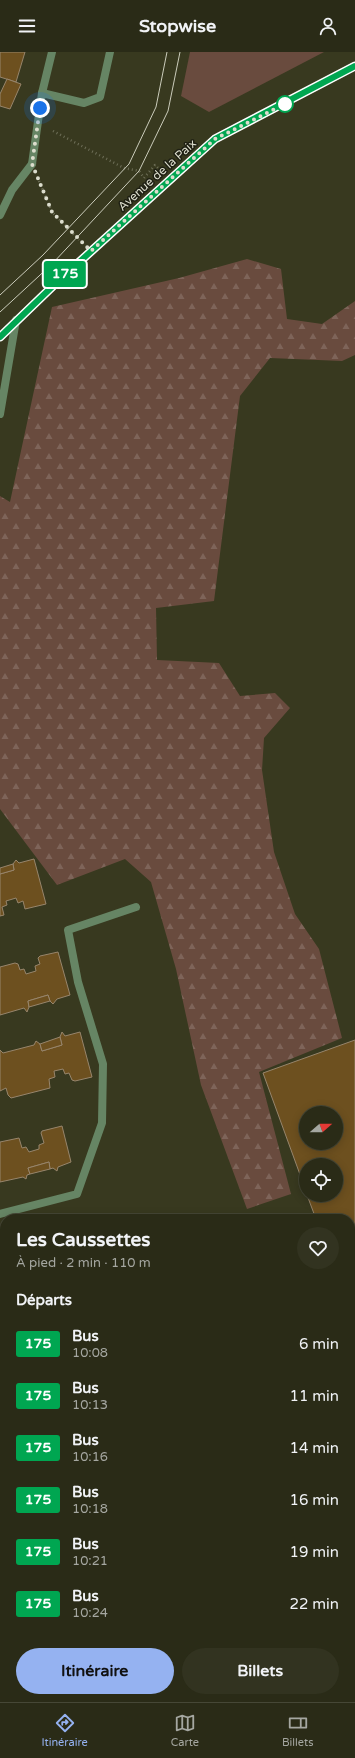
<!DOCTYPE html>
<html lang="fr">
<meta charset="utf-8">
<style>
body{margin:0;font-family:"Varela Round",sans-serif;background:#323320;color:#f1f3f6;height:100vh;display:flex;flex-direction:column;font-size:15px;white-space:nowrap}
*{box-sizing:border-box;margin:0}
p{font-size:13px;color:#a5a7a1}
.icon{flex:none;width:22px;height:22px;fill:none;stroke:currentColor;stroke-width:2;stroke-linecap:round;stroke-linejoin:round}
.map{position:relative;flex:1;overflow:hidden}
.side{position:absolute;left:0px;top:1162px;width:355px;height:488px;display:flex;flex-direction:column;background:#2a2b17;border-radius:16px 16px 0 0;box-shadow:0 2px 10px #0003,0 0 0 1px #464736}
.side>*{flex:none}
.badge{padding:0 8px;border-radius:3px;font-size:14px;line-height:26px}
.needle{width:26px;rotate:70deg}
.buttons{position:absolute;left:299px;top:1054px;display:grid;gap:8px}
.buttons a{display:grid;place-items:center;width:44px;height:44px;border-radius:50%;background:#2a2b17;box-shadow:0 2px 10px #0003,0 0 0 1px #464736;font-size:20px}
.you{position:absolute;width:20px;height:20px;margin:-10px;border:3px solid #fff;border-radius:50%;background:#1a73e8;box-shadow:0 0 0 6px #1a73e833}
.map>.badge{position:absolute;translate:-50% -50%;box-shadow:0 0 0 2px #fff}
h2{padding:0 16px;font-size:15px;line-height:36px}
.round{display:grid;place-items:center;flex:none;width:42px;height:42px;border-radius:21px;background:#323320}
.head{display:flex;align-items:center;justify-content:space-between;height:68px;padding:0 16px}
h1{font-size:19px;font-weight:700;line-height:30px}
.button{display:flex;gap:8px;margin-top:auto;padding:8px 16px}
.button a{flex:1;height:46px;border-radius:24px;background:#95b2f1;color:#111;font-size:16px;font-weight:700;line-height:46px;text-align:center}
.button a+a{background:#323320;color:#f1f3f6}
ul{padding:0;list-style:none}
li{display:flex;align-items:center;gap:12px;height:52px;padding:0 16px}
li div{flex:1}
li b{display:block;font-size:15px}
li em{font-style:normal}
li .badge{min-width:44px;font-weight:700;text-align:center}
header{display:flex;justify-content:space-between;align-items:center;height:52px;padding:0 16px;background:#2a2b17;font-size:18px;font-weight:700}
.dock{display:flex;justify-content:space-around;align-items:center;height:56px;border-top:1px solid #464736;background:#2a2b17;font-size:11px;color:#a5a7a1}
.dock a{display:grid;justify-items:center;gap:2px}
.dock .selected{color:#95b2f1}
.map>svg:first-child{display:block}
.forest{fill:url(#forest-firs)}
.pitch{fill:#694b3e}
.building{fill:#6d501f;stroke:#97856c;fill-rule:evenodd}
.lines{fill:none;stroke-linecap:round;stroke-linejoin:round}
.path{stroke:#6e6f58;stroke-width:2.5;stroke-dasharray:1 3;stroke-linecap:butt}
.service{stroke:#668564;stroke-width:8}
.minor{stroke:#668564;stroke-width:8}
.tertiary{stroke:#668564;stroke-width:8}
.tram{stroke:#cbccbb;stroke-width:1}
.line-casing{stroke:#fff;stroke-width:9}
.line{stroke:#00a651;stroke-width:6}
.walk{stroke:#dcddcd;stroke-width:4;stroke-dasharray:0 7.2}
.stop-dot{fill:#fff;stroke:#00a651;stroke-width:2}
.labels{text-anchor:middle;stroke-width:3;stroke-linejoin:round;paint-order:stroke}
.street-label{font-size:12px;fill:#dcddcd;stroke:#1f2014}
</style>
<header><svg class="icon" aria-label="menu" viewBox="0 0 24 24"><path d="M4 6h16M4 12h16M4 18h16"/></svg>Stopwise<svg class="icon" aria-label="person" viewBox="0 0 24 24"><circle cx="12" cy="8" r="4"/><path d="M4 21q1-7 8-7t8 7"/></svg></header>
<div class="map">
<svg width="355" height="1650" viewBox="0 0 355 1650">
<defs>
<pattern id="forest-firs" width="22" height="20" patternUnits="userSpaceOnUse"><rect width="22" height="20" fill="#694b3e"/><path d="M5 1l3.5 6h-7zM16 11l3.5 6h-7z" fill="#7e6459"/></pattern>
</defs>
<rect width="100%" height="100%" fill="#38391f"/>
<path class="forest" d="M247 207 281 217 287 267 322 272 355 249V303L342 309 270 306 240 344 214 549 156 556 157 608 219 611 240 644 275 641 290 656 264 686 262 718 274 800 295 862 319 897 342 986 259 1020 291 1142 247 1157 201 1033 176 917 151 830 125 807 57 833 0 757V444L10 450 52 255 179 226Z"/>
<path class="pitch" d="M190 0H324L209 60 181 44Z"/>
<g class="building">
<path d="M0 0H25L16 30 0 25Z"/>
<path d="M7 27 21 32 10 57 0 54V42Z"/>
<path d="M34 807 46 852 25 857 23 849 18 851 16 846 6 849 7 853 2 855 4 863 0 864V822L14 818 13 812 16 808 19 811Z"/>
<path d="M13 812 14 818 0 822V816Z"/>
<path d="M58 900 70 943 57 947 53 952 50 949 48 943 28 949 29 955 27 960 24 956 0 963V915L15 911 18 912 20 918 24 917 26 922 36 919 35 914 40 912 38 906 40 904Z"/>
<path d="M48 943 50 949 29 955 28 949Z"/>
<path d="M62 980 65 984 80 980 92 1025 75 1029 72 1028 69 1021 65 1022 63 1017 54 1019 55 1025 49 1027 50 1036 11 1046 8 1043 6 1036 0 1039V998L3 1001 34 993 36 989 40 992 42 999 62 993 60 985Z"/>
<path d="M60 985 62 993 42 999 40 992Z"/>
<path d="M355 988V1199L350 1200V1167H316L307 1143H336V1113H306V1139L263 1021ZM306 1061H336V1091H306Z"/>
<path d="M62 1074 71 1110 58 1115 57 1119 53 1116 50 1117 49 1110 28 1116 30 1122 27 1123 26 1127 23 1125 0 1130V1090L19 1086 22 1096 26 1095 29 1100 39 1097V1093L44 1091 41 1081 42 1079Z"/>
<path d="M49 1110 50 1117 30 1122 28 1116Z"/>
<path d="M355 1232V1268L350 1252V1234Z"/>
<path d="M5 1336V1382L0 1364V1337Z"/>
<path d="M0 1364 5 1382V1451L0 1433Z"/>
<path d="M0 1465 5 1483V1502L0 1503Z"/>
<path d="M229 1645H251V1650H230Z"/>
</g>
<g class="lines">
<g class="path">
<path d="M53 79 124 116 139 119 144 126 155 113 158 116"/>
<path d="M39 129 52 160 79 188"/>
</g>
<g class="service">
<path d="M42 41 84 51 100 45 110 0"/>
<path d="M0 163 12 138 32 112"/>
<path d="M0 1162 77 1142 102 1071 103 1012 78 930 68 878 136 855"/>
<path d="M350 1216 355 1215"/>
<path d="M289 1645V1650"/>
</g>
<g class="minor">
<path d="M32 112 42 41 52 0"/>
<path d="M0 362 16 268"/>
</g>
<path class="tertiary" d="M0 285 55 232 215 87 355 14"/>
<g class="tram">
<path d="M0 243 43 203 129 112 156 55 167 0"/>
<path d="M0 260 52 212 139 119 168 59 180 0"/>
</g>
</g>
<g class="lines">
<g class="line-casing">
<path id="line" d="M0 285 55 232 215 87 355 14"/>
</g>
<use href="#line" class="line"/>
<path class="walk" d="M40 56 32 112 52 160 91 199 215 87 285 52"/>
</g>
<circle class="stop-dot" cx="285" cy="52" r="8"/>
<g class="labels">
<g class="street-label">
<text transform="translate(157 123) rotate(-42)" y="4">Avenue de la Paix</text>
</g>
</g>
</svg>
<div class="buttons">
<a><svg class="needle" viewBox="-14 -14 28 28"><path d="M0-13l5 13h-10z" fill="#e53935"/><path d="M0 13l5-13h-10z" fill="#a5a7a1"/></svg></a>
<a><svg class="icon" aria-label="locate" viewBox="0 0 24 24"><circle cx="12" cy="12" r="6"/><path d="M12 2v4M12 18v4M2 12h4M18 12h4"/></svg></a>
</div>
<div class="you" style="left:40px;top:56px"></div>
<b class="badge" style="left:65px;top:222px;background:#00a651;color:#fff">175</b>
<section class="side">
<div class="head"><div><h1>Les Caussettes</h1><p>À pied · 2 min · 110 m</p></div><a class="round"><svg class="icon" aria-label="heart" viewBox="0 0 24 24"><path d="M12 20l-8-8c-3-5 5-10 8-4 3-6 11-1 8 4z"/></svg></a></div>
<h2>Départs</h2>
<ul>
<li><span class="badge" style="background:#00a651;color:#fff">175</span><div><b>Bus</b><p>10:08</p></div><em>6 min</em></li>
<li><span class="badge" style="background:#00a651;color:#fff">175</span><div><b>Bus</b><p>10:13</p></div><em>11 min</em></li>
<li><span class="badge" style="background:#00a651;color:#fff">175</span><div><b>Bus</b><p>10:16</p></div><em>14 min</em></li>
<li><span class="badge" style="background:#00a651;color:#fff">175</span><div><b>Bus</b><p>10:18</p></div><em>16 min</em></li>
<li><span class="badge" style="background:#00a651;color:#fff">175</span><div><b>Bus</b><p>10:21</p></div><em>19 min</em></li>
<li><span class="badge" style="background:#00a651;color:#fff">175</span><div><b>Bus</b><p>10:24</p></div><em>22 min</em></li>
</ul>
<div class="button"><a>Itinéraire</a><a>Billets</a></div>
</section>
</div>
<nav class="dock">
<a class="selected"><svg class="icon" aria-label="directions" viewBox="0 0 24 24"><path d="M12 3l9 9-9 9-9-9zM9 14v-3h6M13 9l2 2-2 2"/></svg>Itinéraire</a>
<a><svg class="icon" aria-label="map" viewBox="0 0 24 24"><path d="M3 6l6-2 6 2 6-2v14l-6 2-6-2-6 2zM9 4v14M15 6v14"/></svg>Carte</a>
<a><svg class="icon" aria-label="tickets" viewBox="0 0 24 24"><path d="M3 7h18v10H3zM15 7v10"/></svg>Billets</a>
</nav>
